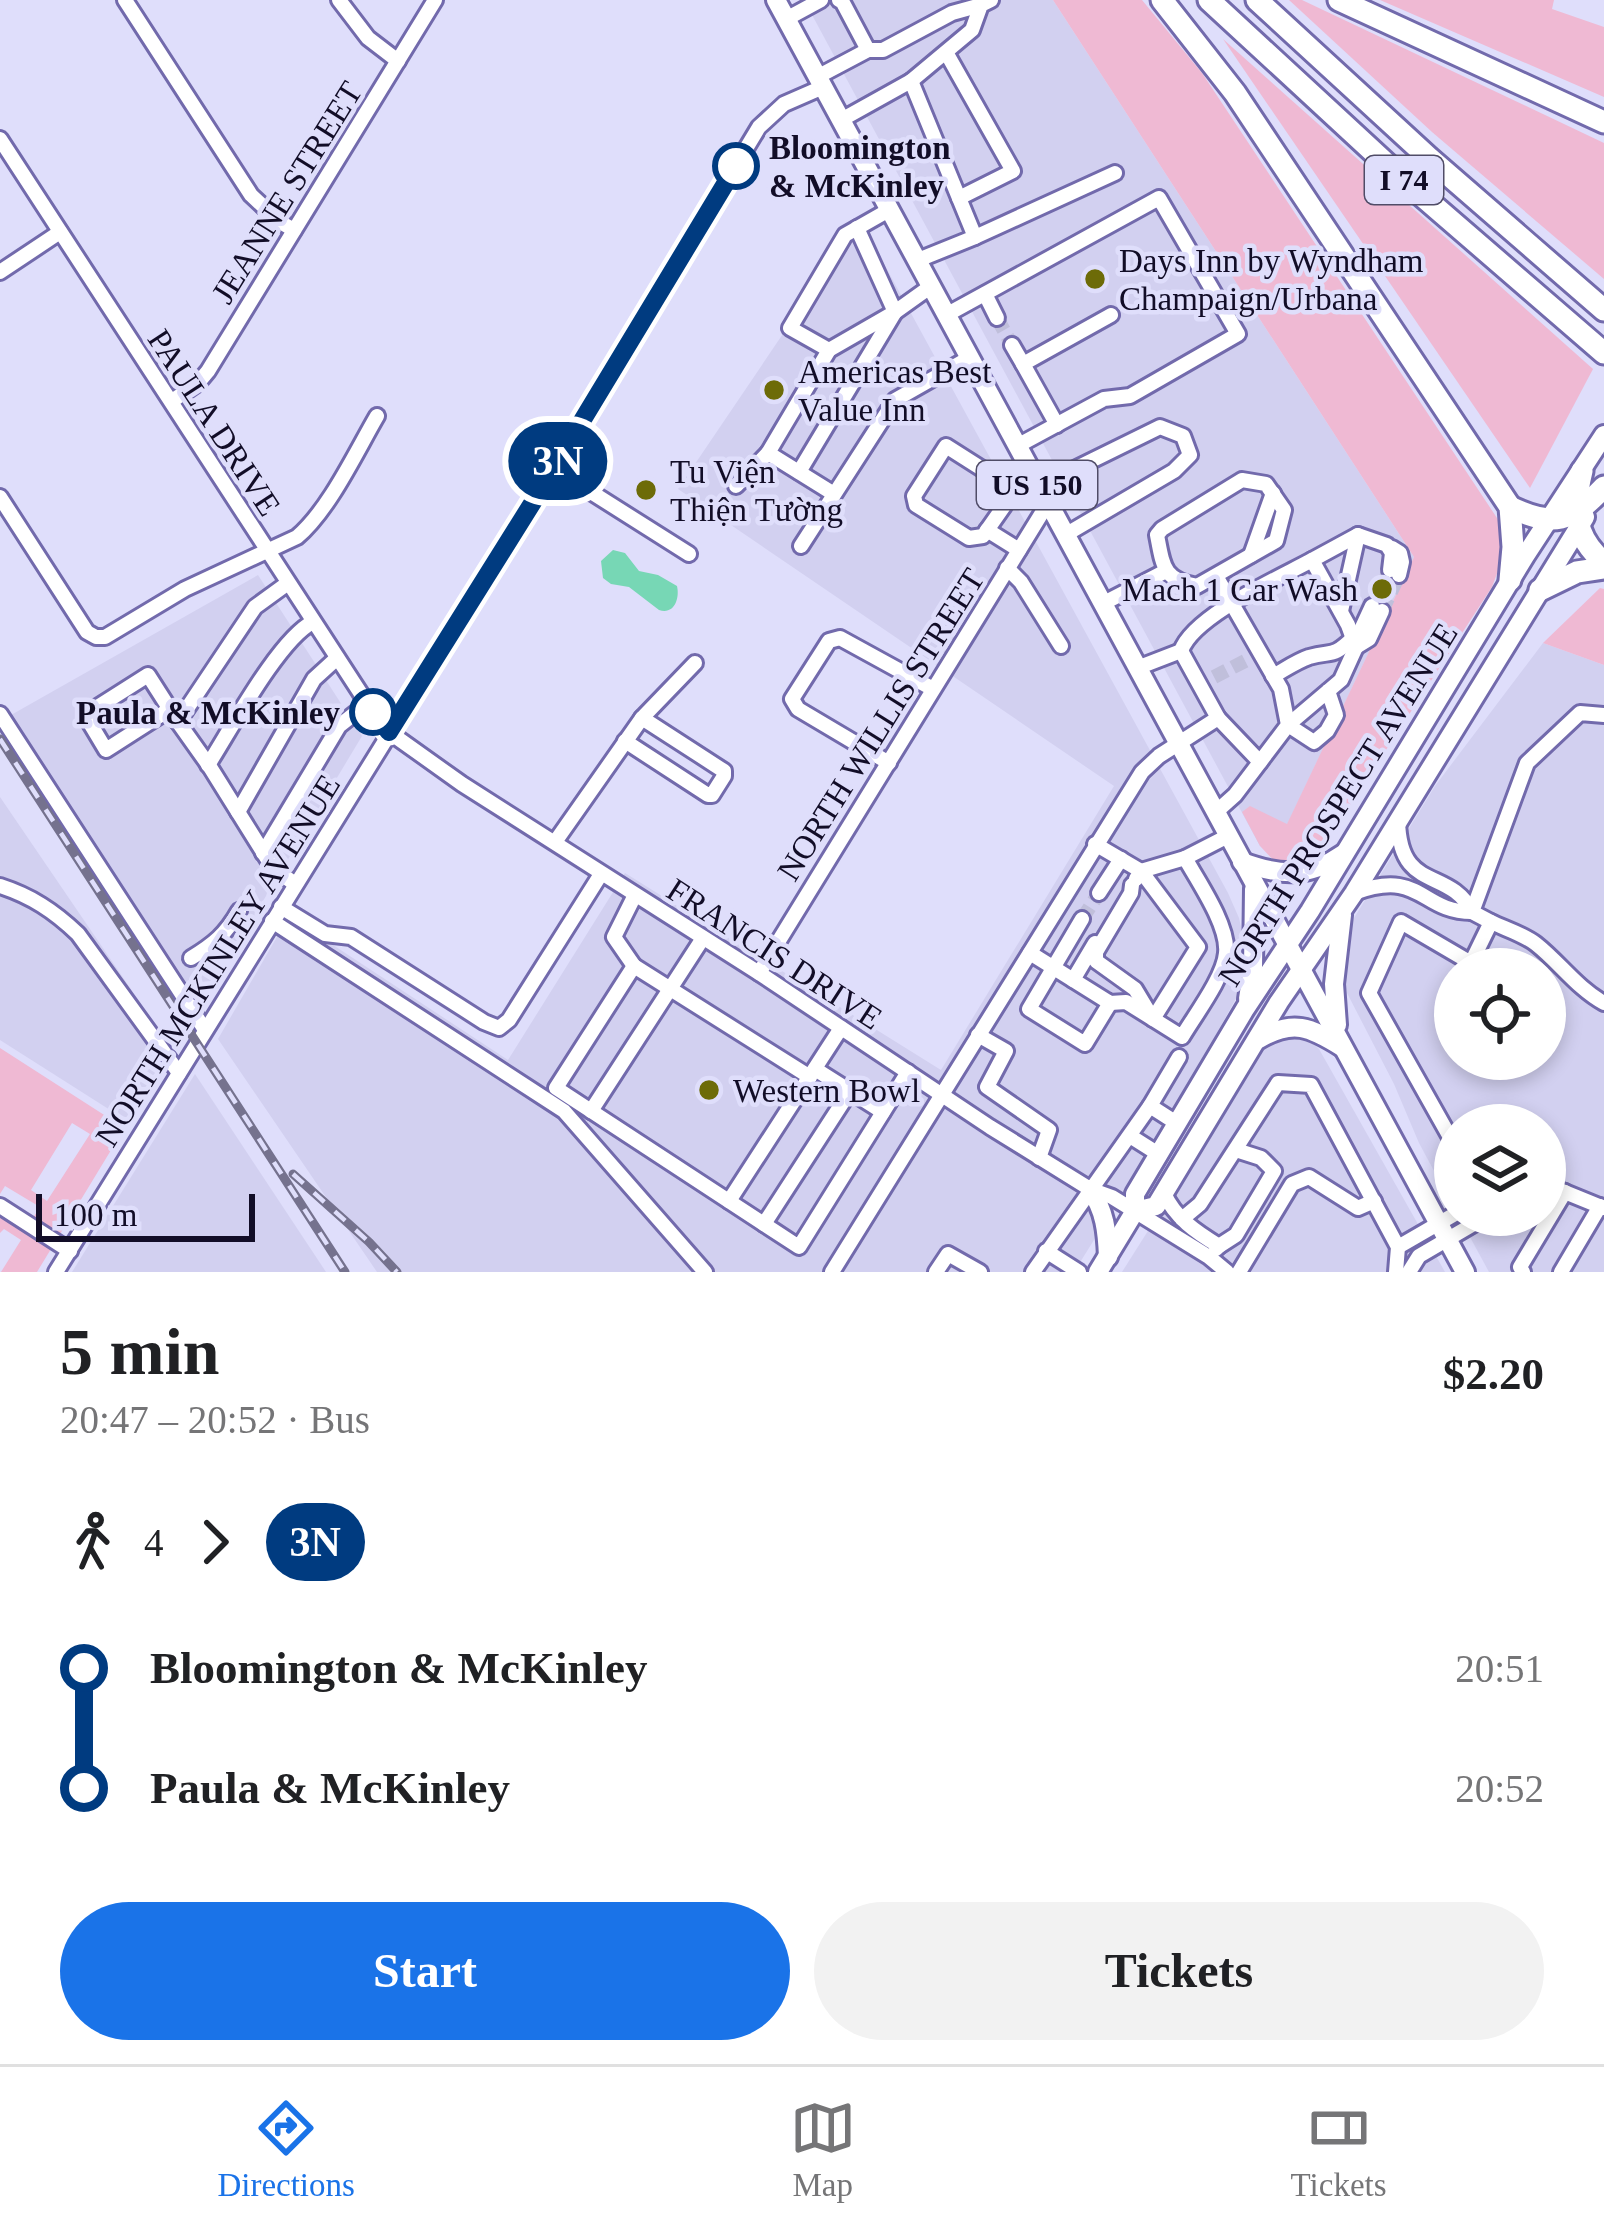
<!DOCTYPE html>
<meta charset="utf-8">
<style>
body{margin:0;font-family:"Times New Roman",serif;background:#f2f2f2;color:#202124;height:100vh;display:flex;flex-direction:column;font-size:45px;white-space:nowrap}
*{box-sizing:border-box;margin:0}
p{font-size:39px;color:#757577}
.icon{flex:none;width:66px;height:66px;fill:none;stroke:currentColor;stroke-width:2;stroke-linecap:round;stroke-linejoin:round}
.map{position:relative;height:1272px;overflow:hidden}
.sheet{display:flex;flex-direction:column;background:#fff;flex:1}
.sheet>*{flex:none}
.badge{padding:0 24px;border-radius:39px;font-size:42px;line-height:78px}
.controls{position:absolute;left:1434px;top:948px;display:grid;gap:24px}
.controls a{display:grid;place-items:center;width:132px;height:132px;border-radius:50%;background:#fff;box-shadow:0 6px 18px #0003;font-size:60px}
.scale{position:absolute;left:36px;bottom:30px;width:219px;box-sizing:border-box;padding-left:12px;border:6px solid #120d27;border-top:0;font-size:33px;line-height:42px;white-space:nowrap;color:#120d27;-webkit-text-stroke:9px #dfdefb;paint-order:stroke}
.map>.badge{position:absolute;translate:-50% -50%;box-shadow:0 0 0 6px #fff}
.legs{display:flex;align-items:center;gap:18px;height:132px;padding:0 60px;font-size:39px}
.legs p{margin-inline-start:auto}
.head{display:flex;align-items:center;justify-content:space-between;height:204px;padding:0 60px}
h1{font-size:66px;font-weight:600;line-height:90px}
.cta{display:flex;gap:24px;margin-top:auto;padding:24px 60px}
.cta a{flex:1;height:138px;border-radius:72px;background:#1a73e8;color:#fff;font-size:48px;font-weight:600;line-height:138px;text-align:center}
.cta a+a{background:#f2f2f2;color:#202124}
ul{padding:0 60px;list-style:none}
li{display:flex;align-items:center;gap:42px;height:120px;font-size:45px}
li i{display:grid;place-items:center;width:18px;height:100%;margin:0 15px;background:currentColor}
li i::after{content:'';width:30px;height:30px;margin:-15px;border:9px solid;border-radius:50%;background:#fff}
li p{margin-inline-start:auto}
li:first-child i{background:linear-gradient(#0000 50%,currentColor 0)}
li:last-child i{background:linear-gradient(currentColor 50%,#0000 0)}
.dock{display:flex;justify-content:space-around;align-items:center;height:168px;border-top:3px solid #e0e0e0;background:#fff;font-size:33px;color:#757577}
.dock a{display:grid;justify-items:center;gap:6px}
.dock .current{color:#1a73e8}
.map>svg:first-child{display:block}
.built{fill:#d2d0f0;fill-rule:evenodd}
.green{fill:#efb9d3;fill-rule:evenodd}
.water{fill:#77d7b5}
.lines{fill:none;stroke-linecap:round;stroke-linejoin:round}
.minor-tunnel{stroke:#c0bfdb;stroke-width:14;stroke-dasharray:14 7;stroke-linecap:butt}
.minor-casing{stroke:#726aac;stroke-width:20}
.major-casing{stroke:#726aac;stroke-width:24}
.highway-casing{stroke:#726aac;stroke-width:27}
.minor{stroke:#fff;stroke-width:14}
.major{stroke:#fff;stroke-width:18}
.highway{stroke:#fff;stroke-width:21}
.rail-casing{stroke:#75728e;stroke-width:9}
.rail{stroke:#dfdefb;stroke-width:4.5;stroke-dasharray:14;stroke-linecap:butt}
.line-1-casing{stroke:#fff;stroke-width:27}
.line-1{stroke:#003b80;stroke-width:18}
.stop-1-dot{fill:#fff;stroke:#003b80;stroke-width:6}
.poi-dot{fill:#6d6b08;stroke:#dfdefb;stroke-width:4.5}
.labels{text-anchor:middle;stroke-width:9;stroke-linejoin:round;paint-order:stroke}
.shield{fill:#dfdefb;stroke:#504c67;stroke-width:3}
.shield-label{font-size:30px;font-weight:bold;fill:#120d27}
.stop-label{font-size:33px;font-weight:bold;fill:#120d27;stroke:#dfdefb;text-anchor:start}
.street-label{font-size:33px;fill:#120d27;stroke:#dfdefb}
.poi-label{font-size:33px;fill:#120d27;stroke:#dfdefb;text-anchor:start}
</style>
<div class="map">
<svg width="1604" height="1272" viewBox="0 0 1604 1272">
<rect width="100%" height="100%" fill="#dfdefb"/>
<g class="built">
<path d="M804 0H1053L1414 557 1287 825 1260 846Z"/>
<path d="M860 220 1228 893 1239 918 1245 944 1247 967 1239 993 1170 1118 1074 1272H377L218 1039 289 916 508 1060 625 873 941 1070 1114 786 678 489Z"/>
<path d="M258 575 362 736 197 1011 11 715Z"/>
<path d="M1543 643 1604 665V1272H1489L1458 1215H1545V1125H1455V1210L1419 1143 1394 1084 1347 993 1344 980 1349 928 1354 918 1435 786ZM1455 969H1545V1059H1455Z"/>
<path d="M0 797 171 1048 129 1122 0 1040Z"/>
<path d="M1290 1034 1304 1036 1319 1049 1445 1272H1122L1261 1052 1271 1042Z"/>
<path d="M195 1074 326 1272H72Z"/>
</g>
<g class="green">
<path d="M1053 0H1142L1202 73 1499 521 1505 552 1492 587 1319 853 1301 866 1278 865 1260 846 1242 812 1250 806 1287 824 1414 557Z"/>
<path d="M1289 0H1302L1604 143V279L1432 132Z"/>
<path d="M1380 0H1554L1552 9 1604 27V97Z"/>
<path d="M1223 39 1593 369 1530 488Z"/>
<path d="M1600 588 1604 589V665L1543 643Z"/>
<path d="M0 1048 112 1120 121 1127 122 1132 37 1272H1L21 1240 4 1229 0 1233V1197L33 1218 40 1207 5 1186 0 1194ZM72 1123 90 1134 47 1201 31 1190Z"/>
</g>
<path class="water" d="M613 550 625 553 639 571 658 575 677 586C680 599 674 615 659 610L629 587 611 584 603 578 601 561Z"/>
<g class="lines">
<g class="minor-tunnel">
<path d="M997 318 1012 345"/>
<path d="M1372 606 1390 570"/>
<path d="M1382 611 1399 575"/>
<path d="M1214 677 1249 659"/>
<path d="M1082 919 1099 893"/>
</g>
<g class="minor-casing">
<g id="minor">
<path d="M125 0 251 195 280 222 294 230"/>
<path d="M339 0 368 38 398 61"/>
<path d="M839 0 842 1 868 50"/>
<path d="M786 19 821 0"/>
<path d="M947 54 1013 171 959 198"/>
<path d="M817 77 868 50H883L952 13 981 5"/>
<path d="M911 81 972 30 981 5 991 0"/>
<path d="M841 120 911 81 975 237 918 260"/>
<path d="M0 139 376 717 389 732 462 784 759 973 990 1127 1090 1189 1112 1197 1209 1257 1227 1272"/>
<path d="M975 237 1115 173"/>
<path d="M0 272 60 232"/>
<path d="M985 294 997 318"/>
<path d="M946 315 1159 198 1238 334 1130 396 1104 399 1017 446"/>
<path d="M1012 345 1023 364"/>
<path d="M829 350 790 328 845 235 889 210"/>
<path d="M172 401 198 383 208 371 435 0"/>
<path d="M1057 425 1023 364 1111 315"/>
<path d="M553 468 689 554"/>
<path d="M799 472 895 312 857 228"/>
<path d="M1242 480 1266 484 1284 510 1276 541 1197 586C1163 580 1163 566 1157 535L1162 529Z"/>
<path d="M1001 481 1004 506 983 536 969 538 916 505 914 496 946 446 1001 481 1028 469"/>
<path d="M736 486 768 453"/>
<path d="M1038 487 1160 427 1183 436 1190 455 1174 471 1065 535"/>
<path d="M834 494 768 453 829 350 895 312 930 287"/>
<path d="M0 497 87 632 96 637H105L185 589 297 537C329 510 356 452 377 416"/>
<path d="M987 530 1019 550"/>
<path d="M801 546 895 400 969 358"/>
<path d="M1392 548 1400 553 1402 562 1399 575"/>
<path d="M1251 555 1273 493"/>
<path d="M1007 568 1021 582 1061 646"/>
<path d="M1216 576 1281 689 1288 725 1235 795 1216 812"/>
<path d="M288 583 255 607 178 722 210 767 273 868 295 884"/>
<path d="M1102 604 1166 571"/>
<path d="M1341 611 1358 535"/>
<path d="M1356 647 1369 639 1382 611"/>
<path d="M1356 647 1359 634 1372 606"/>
<path d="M1181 651C1193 616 1279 578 1312 560"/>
<path d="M1273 676C1284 670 1297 661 1309 657 1333 650 1331 659 1353 638"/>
<path d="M1328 691 1336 715 1327 731 1314 742 1288 725 1341 680 1356 647 1348 625 1312 560 1358 535 1387 545 1392 553 1390 570"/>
<path d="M170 709 106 750 85 715 148 675 178 722"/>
<path d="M0 714 205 1030"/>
<path d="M1218 718 1260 762"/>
<path d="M625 741 708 795H712L724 776V771L642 718"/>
<path d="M889 763 798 709 792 699 829 641 840 638 933 689"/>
<path d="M208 765C231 729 279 639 313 622"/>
<path d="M238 812 314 679 337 658"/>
<path d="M1398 821C1400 894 1449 866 1472 912"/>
<path d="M555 842 642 718 695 663"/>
<path d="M1095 844 1141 871 1136 879"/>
<path d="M263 853 339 726 368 703"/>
<path d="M1132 885 1131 893 1096 952V961L1135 989 1153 1019 1198 947 1141 871 1185 858"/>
<path d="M0 886C31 896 54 911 78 934L179 1073"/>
<path d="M1099 893 1121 859"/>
<path d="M1354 893C1422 868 1420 912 1472 912"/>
<path d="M281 907 325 934 351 937 484 1022 499 1028 509 1020 601 874"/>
<path d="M1082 919 1029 1009 1085 1044 1110 1003"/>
<path d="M272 921 564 1111 705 1272"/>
<path d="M1491 922 1472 912 1527 763 1580 713 1604 715"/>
<path d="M1030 953 1110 1003 1126 1002 1182 1037C1195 1015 1224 977 1226 953 1229 926 1198 881 1185 858L1228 836"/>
<path d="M191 958C214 944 226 934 239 911"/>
<path d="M634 966 614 937 635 895"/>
<path d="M759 973 1048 503"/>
<path d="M1073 980 1095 943"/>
<path d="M978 1035 1006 1051 987 1087 1049 1130 1039 1158"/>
<path d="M815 1069 883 1112"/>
<path d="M810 1077 634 966 556 1088 799 1247 908 1072"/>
<path d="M591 1111 703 938"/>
<path d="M1178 1124 1150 1106 1179 1057"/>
<path d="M1130 1136 1160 1155"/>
<path d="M1455 1146 1369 993 1401 922 1471 963 1491 922C1506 929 1523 934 1536 944 1560 963 1577 988 1604 1003"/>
<path d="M1545 1184 1604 1208"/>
<path d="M1164 1193C1175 1218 1196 1232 1219 1246L1216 1249"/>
<path d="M729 1201 841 1028"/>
<path d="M0 1206 70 1251"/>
<path d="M1182 1219 1200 1204 1278 1083 1311 1085 1398 1247 1396 1272"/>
<path d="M764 1224 850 1091"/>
<path d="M1219 1246 1236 1235 1274 1171 1261 1158 1236 1150"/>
<path d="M1398 1247 1455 1214"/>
<path d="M1046 1251 1079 1272"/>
<path d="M56 1272 533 502 759 127 784 104 823 87"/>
<path d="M832 1272 1142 772 1159 756 1218 718 1181 651 1137 668"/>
<path d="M936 1272 948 1254 980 1272"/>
<path d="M1033 1272 1150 1106"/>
<path d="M1239 1272 1292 1184 1309 1177 1358 1208 1374 1201"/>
<path d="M1409 1272 1419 1256 1489 1215"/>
<path d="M1523 1272 1520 1267 1565 1192"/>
<path d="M1561 1272 1600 1206"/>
</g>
</g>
<g class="major-casing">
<g id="major">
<path d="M776 0 1465 1272"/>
<path d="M1242 862C1280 876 1309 878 1343 854"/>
<path d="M1248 999 1253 967 1254 889"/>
<path d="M1337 1025 1334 984 1342 915"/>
<path d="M1259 1039C1293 1019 1310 1027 1342 1047"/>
<path d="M1090 1189C1105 1211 1107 1231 1108 1257"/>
<path d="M1135 1211 1156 1206 1279 1002 1354 893 1585 517"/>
<path d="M1098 1272 1135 1211V1194L1245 1009 1310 911 1525 556 1604 435"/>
</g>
</g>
<g class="highway-casing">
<g id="highway">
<path d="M1162 0 1235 93 1510 507 1513 547 1510 580"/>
<path d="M1209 0 1405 181 1604 353"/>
<path d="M1257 0 1429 158 1604 310"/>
<path d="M1339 0 1604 122"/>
<path d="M1582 471C1573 507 1573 537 1604 562"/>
<path d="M1510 507C1554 528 1571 522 1604 487"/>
<path d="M1540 590 1577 572 1604 568"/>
</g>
</g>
<use href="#minor" class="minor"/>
<use href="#major" class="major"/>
<use href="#highway" class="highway"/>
<g class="rail-casing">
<g id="rail">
<path d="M0 739 345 1272"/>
<path d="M293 1174 369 1242 397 1272"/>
</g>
</g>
<use href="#rail" class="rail"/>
</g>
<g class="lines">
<g class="line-1-casing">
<path id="line-1" d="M373 712 389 732 533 502 736 166"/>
</g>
<use href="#line-1" class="line-1"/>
</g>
<g class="stop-1-dot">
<circle cx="736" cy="166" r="21"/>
<circle cx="373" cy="712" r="21"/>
</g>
<g class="poi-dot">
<circle cx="1095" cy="279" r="12"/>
<circle cx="774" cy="390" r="12"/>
<circle cx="646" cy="490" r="12"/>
<circle cx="1382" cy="589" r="12"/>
<circle cx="709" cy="1090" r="12"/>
</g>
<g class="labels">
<g class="shield">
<rect x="1365" y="156" width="78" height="48" rx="9"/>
<rect x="977" y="461" width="120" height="48" rx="9"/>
</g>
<g class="shield-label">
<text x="1404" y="190">I 74</text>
<text x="1037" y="495">US 150</text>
</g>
<g class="stop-label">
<text x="769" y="159">Bloomington<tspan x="769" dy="38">&amp; McKinley</tspan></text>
<text x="340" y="724" text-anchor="end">Paula &amp; McKinley</text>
</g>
<g class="street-label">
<text transform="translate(286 192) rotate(-58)" y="12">JEANNE STREET</text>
<text transform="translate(215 422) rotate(57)" y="12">PAULA DRIVE</text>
<text transform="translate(880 724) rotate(-58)" y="12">NORTH WILLIS STREET</text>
<text transform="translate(1337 804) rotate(-58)" y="12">NORTH PROSPECT AVENUE</text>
<text transform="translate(775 953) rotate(33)" y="12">FRANCIS DRIVE</text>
<text transform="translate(217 960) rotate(-58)" y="12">NORTH MCKINLEY AVENUE</text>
</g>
<g class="poi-label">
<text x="1119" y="272">Days Inn by Wyndham<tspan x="1119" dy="38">Champaign/Urbana</tspan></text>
<text x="798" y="383">Americas Best<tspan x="798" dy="38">Value Inn</tspan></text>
<text x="670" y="483">Tu Viện<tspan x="670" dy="38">Thiện Tường</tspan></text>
<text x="1358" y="601" text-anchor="end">Mach 1 Car Wash</text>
<text x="733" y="1102">Western Bowl</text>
</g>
</g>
</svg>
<div class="controls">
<a><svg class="icon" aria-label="locate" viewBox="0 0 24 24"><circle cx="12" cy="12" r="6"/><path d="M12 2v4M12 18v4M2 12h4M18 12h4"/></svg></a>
<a><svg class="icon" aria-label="layers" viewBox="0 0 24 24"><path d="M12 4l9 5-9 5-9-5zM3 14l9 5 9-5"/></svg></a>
</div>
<div class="scale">100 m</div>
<b class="badge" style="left:558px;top:461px;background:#003b80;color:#fff">3N</b>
</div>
<section class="sheet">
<div class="head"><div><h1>5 min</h1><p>20:47 – 20:52 · Bus</p></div><b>$2.20</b></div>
<div class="legs"><svg class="icon" aria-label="walk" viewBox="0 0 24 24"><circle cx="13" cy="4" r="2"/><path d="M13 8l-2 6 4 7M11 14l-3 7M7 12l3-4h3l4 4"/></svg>4<svg class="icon" aria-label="forward" viewBox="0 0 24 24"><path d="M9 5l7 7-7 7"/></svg><b class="badge" style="background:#003b80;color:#fff">3N</b></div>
<ul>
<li><i style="color:#003b80"></i><b>Bloomington &amp; McKinley</b><p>20:51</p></li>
<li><i style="color:#003b80"></i><b>Paula &amp; McKinley</b><p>20:52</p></li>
</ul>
<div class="cta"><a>Start</a><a>Tickets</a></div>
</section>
<nav class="dock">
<a class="current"><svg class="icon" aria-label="directions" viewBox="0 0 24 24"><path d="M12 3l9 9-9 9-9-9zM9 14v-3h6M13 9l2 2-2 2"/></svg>Directions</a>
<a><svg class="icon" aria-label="map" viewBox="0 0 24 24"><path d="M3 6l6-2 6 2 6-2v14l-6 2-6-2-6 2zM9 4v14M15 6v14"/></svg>Map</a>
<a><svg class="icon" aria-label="tickets" viewBox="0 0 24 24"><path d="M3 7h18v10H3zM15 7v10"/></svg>Tickets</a>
</nav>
